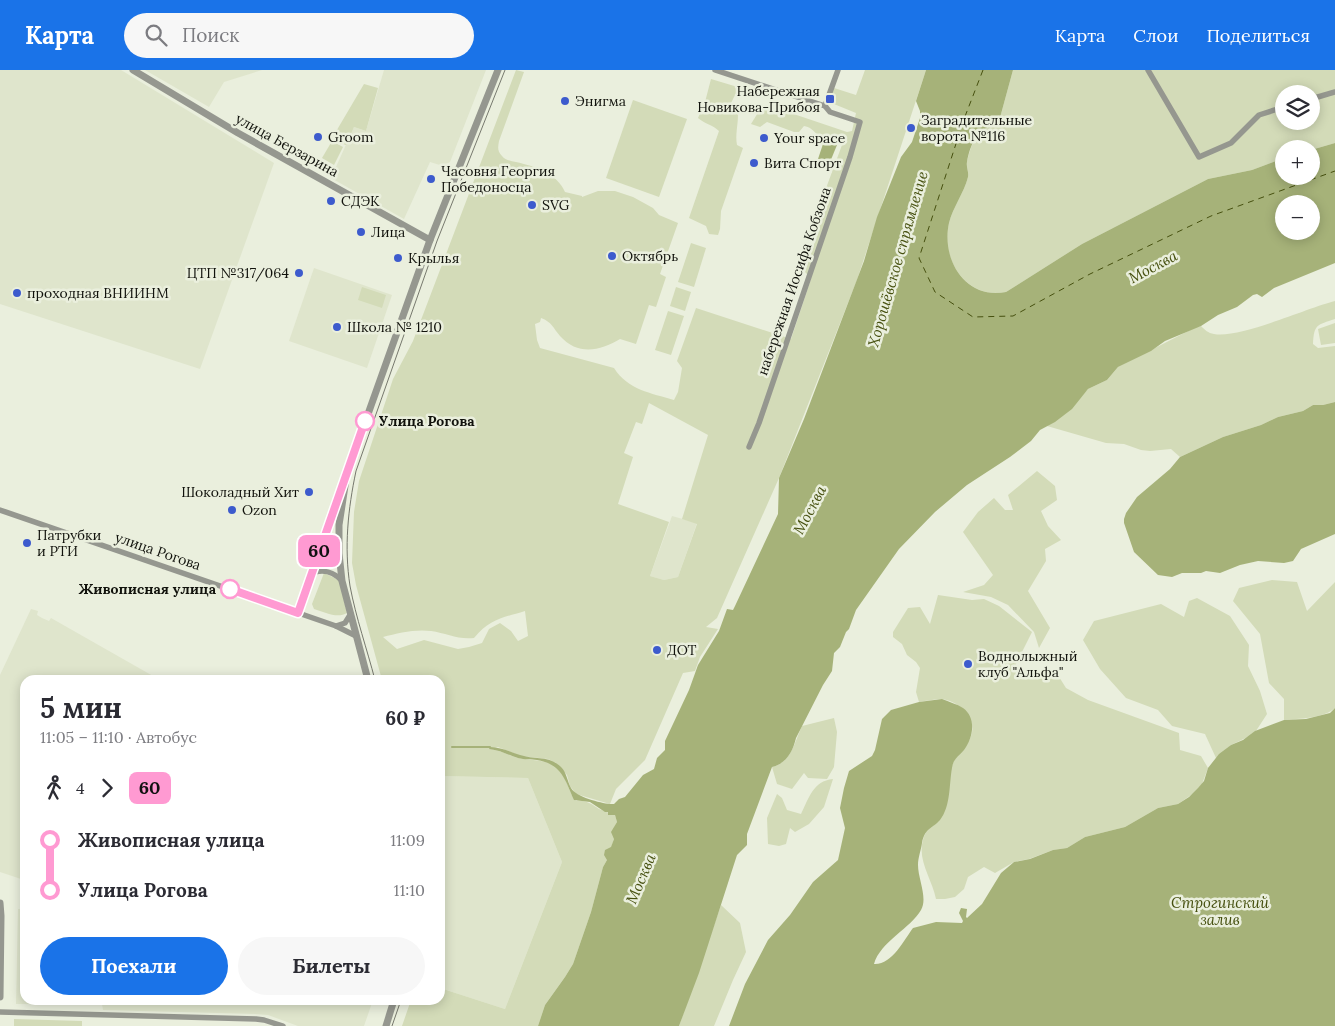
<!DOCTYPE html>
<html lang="ru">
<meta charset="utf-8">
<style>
body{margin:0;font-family:Lora,serif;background:#f7f7f7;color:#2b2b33;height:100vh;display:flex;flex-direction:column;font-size:19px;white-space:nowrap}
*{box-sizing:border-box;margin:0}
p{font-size:16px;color:#7c7c81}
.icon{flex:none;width:28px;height:28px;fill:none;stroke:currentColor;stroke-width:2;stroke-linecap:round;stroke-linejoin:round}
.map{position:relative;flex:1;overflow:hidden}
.drawer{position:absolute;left:20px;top:605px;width:425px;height:330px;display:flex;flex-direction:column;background:#fff;border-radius:15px;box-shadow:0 2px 12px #0003}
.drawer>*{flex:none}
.badge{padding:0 10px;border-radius:8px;font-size:18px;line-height:32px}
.tools{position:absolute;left:1275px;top:15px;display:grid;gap:10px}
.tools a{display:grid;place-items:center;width:45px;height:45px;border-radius:50%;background:#fff;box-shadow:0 2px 12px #0003;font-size:25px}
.map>.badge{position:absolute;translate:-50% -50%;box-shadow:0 0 0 2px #fff}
.legs{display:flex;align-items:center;gap:8px;height:55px;padding:0 20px;font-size:16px}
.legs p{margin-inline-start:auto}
.overview{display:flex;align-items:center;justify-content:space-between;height:85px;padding:0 20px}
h1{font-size:28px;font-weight:700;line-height:38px}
.primary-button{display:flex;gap:10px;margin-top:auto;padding:10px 20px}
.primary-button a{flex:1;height:58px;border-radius:30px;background:#1a73e8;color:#fff;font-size:20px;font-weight:700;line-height:58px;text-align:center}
.primary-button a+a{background:#f7f7f7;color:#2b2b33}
ul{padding:0 20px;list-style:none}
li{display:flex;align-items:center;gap:18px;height:50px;font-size:19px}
li i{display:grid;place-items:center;width:8px;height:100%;margin:0 6px;background:currentColor}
li i::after{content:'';width:12px;height:12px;margin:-6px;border:4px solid;border-radius:50%;background:#fff}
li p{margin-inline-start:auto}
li:first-child i{background:linear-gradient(#0000 50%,currentColor 0)}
li:last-child i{background:linear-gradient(currentColor 50%,#0000 0)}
header{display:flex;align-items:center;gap:30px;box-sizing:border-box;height:70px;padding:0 25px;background:#1a73e8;color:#fff}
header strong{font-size:24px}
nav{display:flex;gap:28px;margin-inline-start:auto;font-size:18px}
.search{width:350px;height:45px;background:#f7f7f7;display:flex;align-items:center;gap:12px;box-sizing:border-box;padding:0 18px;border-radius:28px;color:#7c7c81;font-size:19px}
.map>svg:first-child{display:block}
.built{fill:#dfe5cc}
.green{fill:#d3dbb8;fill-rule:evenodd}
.water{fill:#a6b279;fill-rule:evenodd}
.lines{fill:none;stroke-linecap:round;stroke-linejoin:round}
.stream{stroke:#a6b279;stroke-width:2}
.ferry{stroke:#46500f;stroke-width:1;stroke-dasharray:6 5;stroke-linecap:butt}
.minor{stroke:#95978f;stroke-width:5.5}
.tertiary{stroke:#95978f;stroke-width:7}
.tram{stroke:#76786d;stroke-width:1}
.line-1-casing{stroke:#fff;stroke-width:11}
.line-1{stroke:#ff9ad2;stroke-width:8}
.poi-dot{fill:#3d5bcd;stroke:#eaefdd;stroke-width:2}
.stop-1-dot{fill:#fff;stroke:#ff9ad2;stroke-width:2.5}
.labels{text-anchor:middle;stroke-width:5;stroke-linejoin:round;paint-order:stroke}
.poi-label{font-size:14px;fill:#11120c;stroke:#eaefdd;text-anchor:start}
.street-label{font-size:14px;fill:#11120c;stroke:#eaefdd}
.stop-label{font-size:14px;font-weight:bold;fill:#11120c;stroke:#eaefdd;text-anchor:start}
.water-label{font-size:15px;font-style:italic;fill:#46500f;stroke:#eaefdd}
</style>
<header>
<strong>Карта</strong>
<div class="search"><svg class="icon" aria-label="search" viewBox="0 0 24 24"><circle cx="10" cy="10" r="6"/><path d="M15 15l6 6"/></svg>Поиск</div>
<nav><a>Карта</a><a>Слои</a><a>Поделиться</a></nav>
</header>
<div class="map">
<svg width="1335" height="956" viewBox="0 0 1335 956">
<rect width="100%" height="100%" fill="#eaefdd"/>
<g class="built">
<path d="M0 0H121L274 93 200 299 0 234Z"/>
<path d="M145 0H262L224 12 209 37Z"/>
<path d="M384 0H486L450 92 443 96 430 92 404 149 331 108 354 57 366 61Z"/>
<path d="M314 198 392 225 367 298 289 271Z"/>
<path d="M672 446 697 453 678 507 664 510 650 506Z"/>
<path d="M31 539 38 541 37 545 42 548 49 551 51 548 160 610H25V822H21V809L0 802V605Z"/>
<path d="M440 706 528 708 562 792 505 939 440 918Z"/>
<path d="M18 839H25V930H373L364 956H298L268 945 255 944 103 940 102 934H16Z"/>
</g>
<g class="green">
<path d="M516 0 524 2 499 71C498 77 497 81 502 86 505 90 511 91 516 92 534 96 558 104 565 122L582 126V127L598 121H615L633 127 653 138 659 145 678 153 660 204 666 207 656 237 649 235 636 274 620 269C600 281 578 286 560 266 553 258 552 252 541 248L540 252 535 254 537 270 540 278 614 298C628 320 651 323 674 330L678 322 682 298 677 291 696 238 791 269 810 212 811 208 805 202 819 159C817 148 824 139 822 129L842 75C836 69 829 70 822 67 814 64 813 57 804 56L799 62H794L767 52 760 57 751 54 759 41 767 35 847 62 852 61 856 43 829 32 834 18 856 25 865 0H926L857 210 779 408 717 548 706 557 718 559 700 587 695 601 683 603 645 690 616 719 610 734 576 724 570 716 567 705 556 693 548 689 521 686 498 677 489 679C501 680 509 686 519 688 534 691 552 689 562 703 568 712 569 723 576 731 587 730 591 734 599 739 604 741 610 743 615 745L617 752 614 758V769L607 790 603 797 591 842 573 894 565 907 545 935 538 956H402L411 930H440V918L505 939 562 792 528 708 440 706V610H382L356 515 352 493 354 442 359 411 393 309 413 271ZM649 333 708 365 682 449 697 454 678 507 664 510 650 506 669 452 618 434 633 387 624 383 636 352 642 354ZM525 541 528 566 518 571 511 561 500 553 489 559 482 573 469 577 458 579 424 570 397 579 383 567C398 563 415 559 431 561 446 563 458 570 474 568 490 549 502 548 525 541Z"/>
<path d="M1013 0H1335V73L1311 80V79H1284V88L1252 100 1208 109 1082 174 1006 222C966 230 940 189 949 153 953 137 964 123 968 107 969 102 966 97 967 92 971 74 978 56 998 55ZM1284 24H1311V51H1284Z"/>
<path d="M711 9 741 18 734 27 729 37 738 45C738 55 735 65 737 75L743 78 721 141 720 159 718 165 709 164 706 156 689 148 719 61C713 55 705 54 698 48L705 32Z"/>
<path d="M364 14 378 18 366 61 354 57 346 75 331 70Z"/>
<path d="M633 30 687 49 659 127 606 108Z"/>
<path d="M332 71 343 77 334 95 322 88Z"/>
<path d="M691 173 706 178 694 217 678 212Z"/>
<path d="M362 217 386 225 382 238 358 230Z"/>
<path d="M676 217 691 222 685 241 670 236Z"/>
<path d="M1335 231V249C1317 255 1314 254 1313 274L1318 278 1335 276V332L1323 335H1313L1303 341 1278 347 1261 355 1223 367 1180 387 1171 379 1150 381 1141 380 1124 374 1106 373 1047 356 1066 343 1088 319 1107 310 1118 297 1196 257 1201 256C1205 260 1208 263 1214 264 1239 269 1307 238 1335 231Z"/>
<path d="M668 241 684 246 671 285 655 280Z"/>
<path d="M1335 253V273L1321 275 1318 259Z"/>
<path d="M1037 401 1055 416 1057 430 1041 441 1048 456 1061 470 1045 479 1046 491 1028 521 1050 558 1039 578 1034 562 1008 535 991 527 963 522 984 515 993 505 963 462 978 442 994 428 1005 440H1013L1008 425Z"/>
<path d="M324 503 339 510 347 543C337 549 325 542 314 539L312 534Z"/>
<path d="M1272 510 1297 512 1307 541 1335 512V638C1325 648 1297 649 1284 650V629L1269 613 1260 564 1233 531 1239 518Z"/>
<path d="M938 525 972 530 984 529 999 536 1032 562 1012 602H1056L1066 618 1088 630 1179 663 1180 680 1201 686 1208 698 1202 714 1194 723 1178 734 1158 738 1125 757 1085 767 1067 778 1053 780 1029 789 1014 792 995 803 984 797 968 807 964 819 955 827 945 829H936C932 809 917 790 923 770 926 757 936 757 941 747 950 730 947 712 952 695 956 684 967 678 971 666 978 648 958 631 942 629 935 629 926 631 919 632L916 622 920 598 916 592 907 585 902 574 893 567V562L908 538 920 537 930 554Z"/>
<path d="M1197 528 1230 546 1249 575 1248 596 1260 621 1267 644 1254 664 1231 675 1216 688 1205 664 1172 656 1158 640 1126 628 1100 599 1083 570 1094 551 1161 534 1184 547 1189 531Z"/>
<path d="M834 648 837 662 834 697 827 709 808 708 804 703 792 719 777 714 772 697C791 693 795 671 802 656Z"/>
<path d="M833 709 824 737 809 754 795 762 790 758 786 774 779 776 768 774 767 748 777 724 782 728 787 740 801 744C809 728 813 711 833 709Z"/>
<path d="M721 835 740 853 746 882 733 910 714 956H679Z"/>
<path d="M14 949 82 951V956H14Z"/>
</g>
<g class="water">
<path d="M926 0H1013L998 55C978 55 970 75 967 92 966 97 969 102 968 107 964 123 953 137 949 153 941 189 965 230 1006 222L1082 174 1208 109 1252 100 1284 88V106H1311V80L1335 73V193L1274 218 1262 227 1257 224 1253 225 1237 237 1218 245 1201 256 1165 271 1151 281 1118 297 1107 310 1088 319 1072 339 1055 352 1040 360 1031 371 1010 387 967 415 935 442 899 479 856 540 849 559 846 562 840 577 834 583 832 601 823 615 796 668C793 681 786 694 772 697L747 764V775L737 785 699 903 679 956H538L545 935 565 907 573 894 591 842 603 797 607 790 604 785 605 780 611 777 614 769 611 762 617 752 615 745H608V742H605L590 732 574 730C565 710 562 694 537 690 531 689 525 690 518 688 508 685 500 680 489 679L490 677C501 677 510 682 520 685 535 690 549 685 561 697 567 703 567 711 571 718 576 727 600 733 610 734H614L619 729 625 727 643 705 654 699 657 688 665 680V671L689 620 698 595 719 561 727 539 733 540 735 536 778 444 779 408 804 349 864 191 877 147 901 87 912 72 920 48V41L916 31ZM1284 134H1311V161H1284Z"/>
<path d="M824 71 837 75 830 92 828 93 818 89Z"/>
<path d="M1335 332V464L1301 479 1293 491 1284 493 1258 491 1240 495 1220 503 1206 501 1201 503H1182L1172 507 1158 505 1134 482 1124 453V449L1126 443 1137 427 1170 399 1180 387 1223 367 1261 355 1278 347 1303 341 1313 335H1323Z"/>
<path d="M942 629C949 632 957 634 963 638 977 648 973 668 964 680 959 686 953 689 952 698 949 714 951 736 940 750 932 759 925 758 922 773 921 780 918 788 918 795 918 809 928 828 921 840 911 858 880 872 874 894 892 895 904 870 913 858L936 852 962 853 963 851 959 843 961 838 967 839 966 847 967 848 982 834 1001 803 1014 792 1030 789 1053 780 1067 778 1085 767 1125 757 1158 738 1178 734 1189 727 1198 718 1204 711 1208 698 1219 684 1231 675 1243 670 1255 661 1284 650 1306 649 1330 643 1335 638V956H729L745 914 768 870 790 845 813 812 838 790 845 758 840 738 844 718 849 701 872 686 875 680 882 649 891 640 919 632Z"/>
</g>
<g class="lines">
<path class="stream" d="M452 677H490"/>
<path class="ferry" d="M983 0 964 49 919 188 935 222 973 247 1013 246 1090 204 1211 146 1335 101"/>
<g class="minor">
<path d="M715 0 825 36 830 42 860 52 850 87 759 353 749 377"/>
<path d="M1148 0 1199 87 1231 73 1259 45 1284 37"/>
<path d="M1311 29 1335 22"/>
<path d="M825 36 838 0"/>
<path d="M0 440 336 556 356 566"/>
<path d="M312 503C323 499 334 502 342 511"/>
<path d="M298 543 344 411"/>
<path d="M336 556 345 553 350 545"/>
<path d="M0 942 256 949 264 950 283 956"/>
</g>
<g class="tertiary">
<path d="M133 0 238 63 430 170"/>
<path d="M368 610 342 511 339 483V455L347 403 430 170 498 0"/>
<path d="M0 833 1 846 0 927"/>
<path d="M386 956 394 930"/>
</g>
<g class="tram">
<path d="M375 610C367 579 356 548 350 516 344 477 348 439 356 401L437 171 505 0"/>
<path d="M392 956 401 930"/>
</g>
</g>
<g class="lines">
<g class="line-1-casing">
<path id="line-1" d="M230 519 298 543 365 351"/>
</g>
<use href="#line-1" class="line-1"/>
</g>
<g class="poi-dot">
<rect x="825" y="24" width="10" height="10" rx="2.5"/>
<circle cx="565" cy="31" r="5"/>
<circle cx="911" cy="58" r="5"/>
<circle cx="318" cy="67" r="5"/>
<circle cx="764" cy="68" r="5"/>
<circle cx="754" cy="93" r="5"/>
<circle cx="431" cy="109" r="5"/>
<circle cx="331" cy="131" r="5"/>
<circle cx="532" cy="135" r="5"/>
<circle cx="361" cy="162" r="5"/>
<circle cx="612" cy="186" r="5"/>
<circle cx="398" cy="188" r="5"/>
<circle cx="299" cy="203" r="5"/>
<circle cx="17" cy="223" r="5"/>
<circle cx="337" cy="257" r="5"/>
<circle cx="309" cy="422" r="5"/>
<circle cx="232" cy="440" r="5"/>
<circle cx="27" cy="473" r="5"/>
<circle cx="657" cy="580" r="5"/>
<circle cx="968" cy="594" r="5"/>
</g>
<g class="stop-1-dot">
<circle cx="365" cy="351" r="9"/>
<circle cx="230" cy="519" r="9"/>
</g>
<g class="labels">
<g class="poi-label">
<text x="820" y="26" text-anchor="end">Набережная<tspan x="820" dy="16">Новикова-Прибоя</tspan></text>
<text x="575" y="36">Энигма</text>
<text x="921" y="55">Заградительные<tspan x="921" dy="16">ворота №116</tspan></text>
<text x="328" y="72">Groom</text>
<text x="774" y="73">Your space</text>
<text x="764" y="98">Вита Спорт</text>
<text x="441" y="106">Часовня Георгия<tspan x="441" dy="16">Победоносца</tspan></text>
<text x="341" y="136">СДЭК</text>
<text x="542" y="140">SVG</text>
<text x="371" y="167">Лица</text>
<text x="622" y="191">Октябрь</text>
<text x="408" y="193">Крылья</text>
<text x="289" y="208" text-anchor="end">ЦТП №317/064</text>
<text x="27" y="228">проходная ВНИИНМ</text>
<text x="347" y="262">Школа № 1210</text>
<text x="299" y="427" text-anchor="end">Шоколадный Хит</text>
<text x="242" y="445">Ozon</text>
<text x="37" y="470">Патрубки<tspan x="37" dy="16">и РТИ</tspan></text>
<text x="667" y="585">ДОТ</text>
<text x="978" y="591">Воднолыжный<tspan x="978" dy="16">клуб "Альфа"</tspan></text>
</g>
<g class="street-label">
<text transform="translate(287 75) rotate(29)" y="5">улица Берзарина</text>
<text transform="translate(794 211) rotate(-71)" y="5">набережная Иосифа Кобзона</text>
<text transform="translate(158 481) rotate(19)" y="5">улица Рогова</text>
</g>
<g class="stop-label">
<text x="379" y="356">Улица Рогова</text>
<text x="216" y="524" text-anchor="end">Живописная улица</text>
</g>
<g class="water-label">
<text transform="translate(898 189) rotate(-74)" y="5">Хорошёвское спрямление</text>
<text transform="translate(1153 197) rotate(-28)" y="5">Москва</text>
<text transform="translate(810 440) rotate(-62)" y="5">Москва</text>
<text transform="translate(641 809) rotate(-67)" y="5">Москва</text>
<text x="1220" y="838">Строгинский<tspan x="1220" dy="17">залив</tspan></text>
</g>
</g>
</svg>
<div class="tools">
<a><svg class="icon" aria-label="layers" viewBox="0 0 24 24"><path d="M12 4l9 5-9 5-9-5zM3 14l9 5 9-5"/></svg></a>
<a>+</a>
<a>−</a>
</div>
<b class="badge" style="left:319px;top:481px;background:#ff9ad2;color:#111">60</b>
<section class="drawer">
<div class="overview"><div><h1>5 мин</h1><p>11:05 – 11:10 · Автобус</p></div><b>60 ₽</b></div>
<div class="legs"><svg class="icon" aria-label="walk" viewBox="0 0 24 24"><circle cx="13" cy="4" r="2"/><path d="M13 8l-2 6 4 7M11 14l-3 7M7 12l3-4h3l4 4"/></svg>4<svg class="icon" aria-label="forward" viewBox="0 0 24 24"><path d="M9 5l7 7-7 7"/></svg><b class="badge" style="background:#ff9ad2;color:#111">60</b></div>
<ul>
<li><i style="color:#ff9ad2"></i><b>Живописная улица</b><p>11:09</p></li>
<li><i style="color:#ff9ad2"></i><b>Улица Рогова</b><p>11:10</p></li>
</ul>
<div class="primary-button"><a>Поехали</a><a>Билеты</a></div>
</section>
</div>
